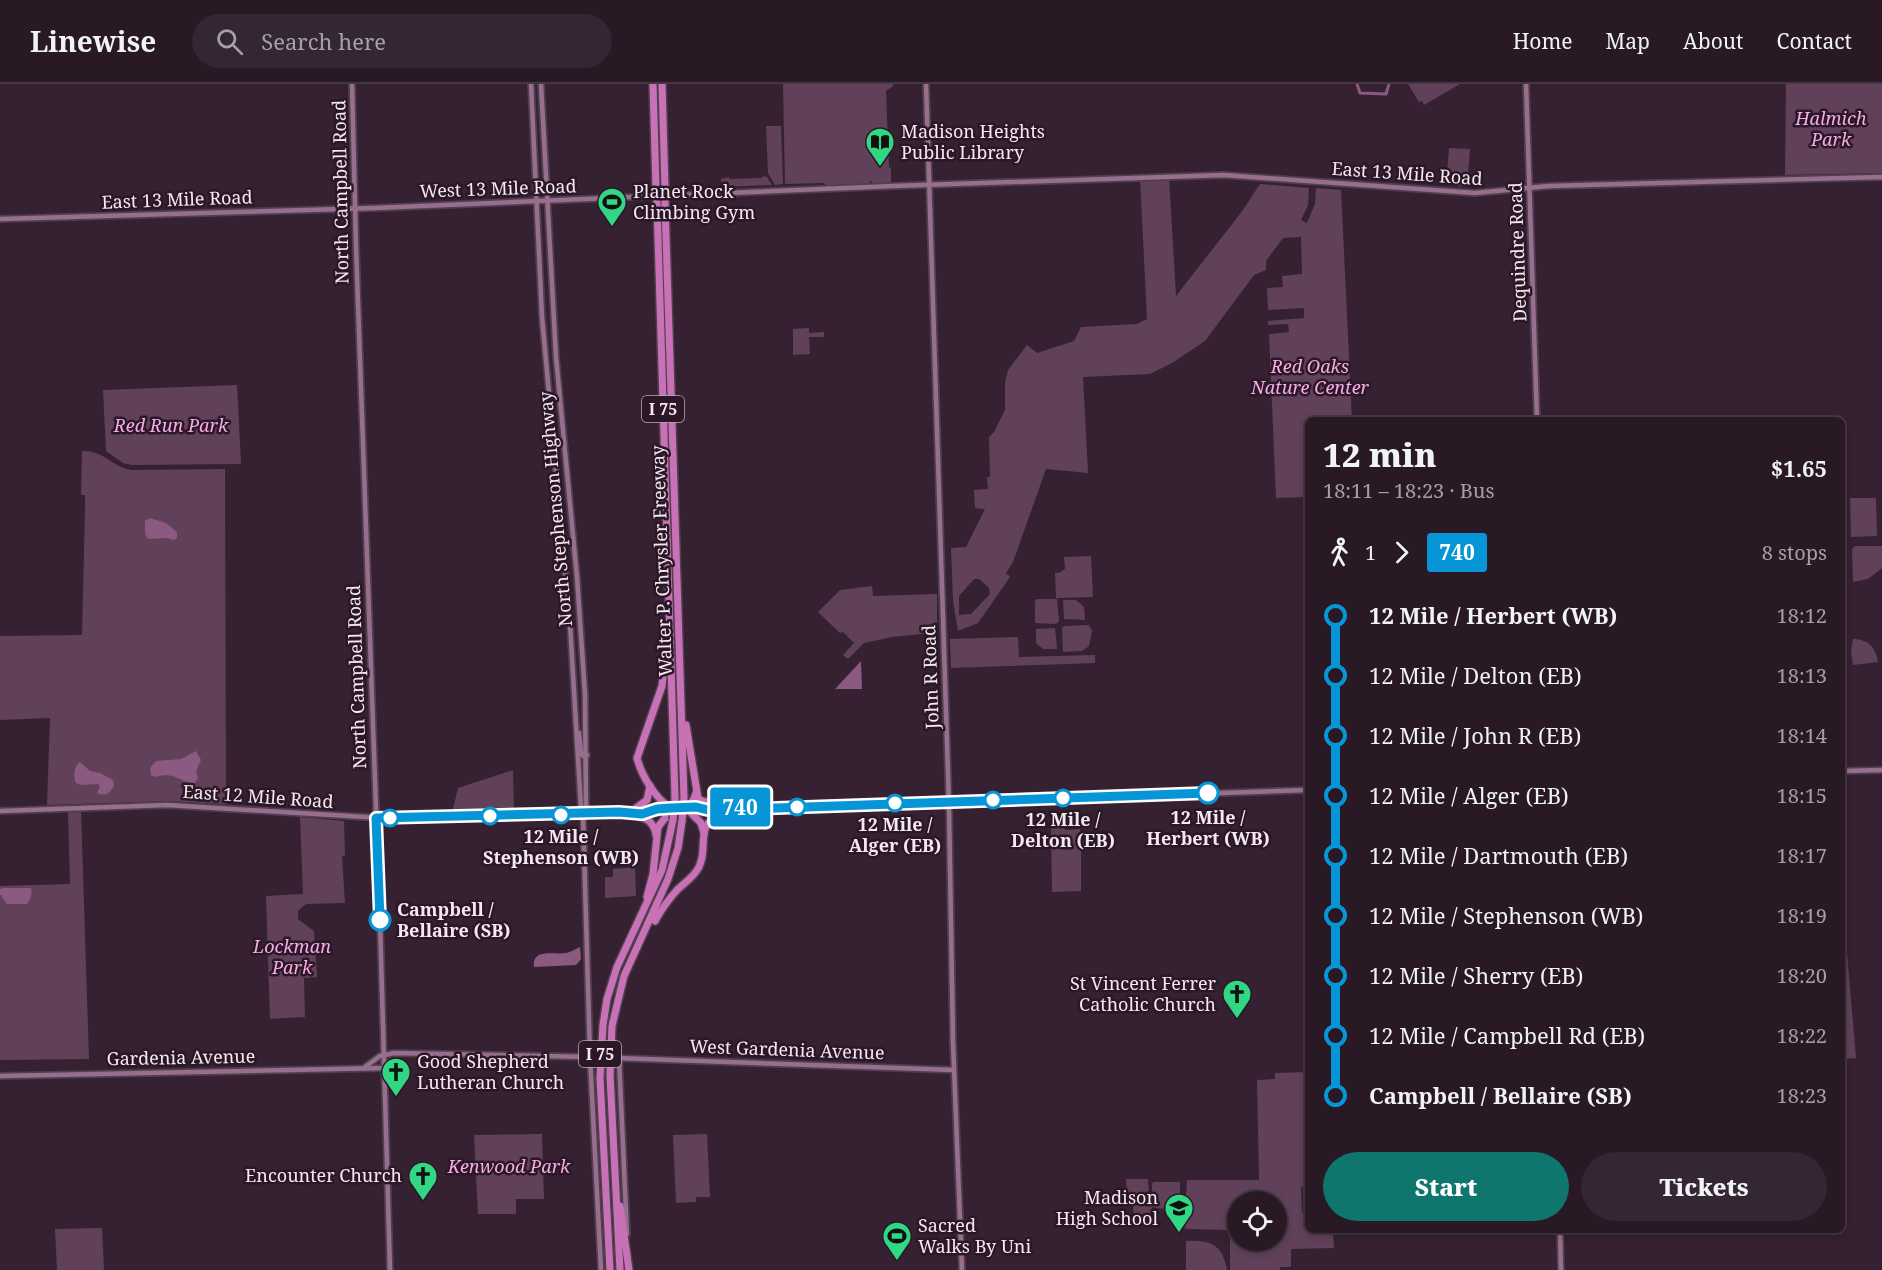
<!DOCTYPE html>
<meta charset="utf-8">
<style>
body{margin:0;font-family:"Noto Serif",serif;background:#342632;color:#f1f3f6;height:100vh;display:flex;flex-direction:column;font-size:22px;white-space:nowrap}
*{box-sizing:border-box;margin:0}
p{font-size:20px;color:#a5a0a7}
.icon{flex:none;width:33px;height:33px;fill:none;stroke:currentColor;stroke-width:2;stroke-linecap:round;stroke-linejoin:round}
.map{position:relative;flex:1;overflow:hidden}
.details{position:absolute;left:1305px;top:333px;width:540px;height:816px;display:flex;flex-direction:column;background:#281925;border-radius:9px;box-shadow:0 3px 9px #0003,0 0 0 2px #443842}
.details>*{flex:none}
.badge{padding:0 12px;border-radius:4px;font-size:21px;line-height:39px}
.controls{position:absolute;left:1227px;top:1107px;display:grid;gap:12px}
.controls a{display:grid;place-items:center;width:60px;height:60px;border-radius:50%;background:#281925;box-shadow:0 3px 9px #0003,0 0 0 2px #443842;font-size:30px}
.map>.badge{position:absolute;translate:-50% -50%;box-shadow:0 0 0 3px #fff}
.legs{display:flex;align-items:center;gap:9px;height:66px;padding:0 18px;font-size:20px}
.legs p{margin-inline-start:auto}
.head{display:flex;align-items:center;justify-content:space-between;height:102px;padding:0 18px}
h1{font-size:33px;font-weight:800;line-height:45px}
.action{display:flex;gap:12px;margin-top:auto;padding:12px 18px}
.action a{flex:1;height:69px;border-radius:36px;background:#0f766e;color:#fff;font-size:24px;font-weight:800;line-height:69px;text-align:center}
.action a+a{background:#342632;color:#f1f3f6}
ul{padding:0 18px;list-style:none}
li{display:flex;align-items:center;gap:21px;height:60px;font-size:22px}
li i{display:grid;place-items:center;width:9px;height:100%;margin:0 8px;background:currentColor}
li i::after{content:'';width:15px;height:15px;margin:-8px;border:4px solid;border-radius:50%;background:#281925}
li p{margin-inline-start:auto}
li:first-child i{background:linear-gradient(#0000 50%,currentColor 0)}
li:last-child i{background:linear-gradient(currentColor 50%,#0000 0)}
header{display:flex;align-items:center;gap:36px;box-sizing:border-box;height:84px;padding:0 30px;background:#281925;border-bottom:2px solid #443842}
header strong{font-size:28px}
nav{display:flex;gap:33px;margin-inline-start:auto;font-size:21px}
.search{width:420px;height:54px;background:#342632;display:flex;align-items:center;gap:15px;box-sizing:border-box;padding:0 21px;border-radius:33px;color:#a5a0a7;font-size:22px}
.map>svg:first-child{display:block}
.green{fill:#61415a;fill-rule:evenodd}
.water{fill:#8c5981}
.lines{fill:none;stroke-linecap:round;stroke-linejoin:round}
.canal{stroke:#8c5981;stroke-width:3}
.secondary-casing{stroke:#503f4d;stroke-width:8}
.highway-casing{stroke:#503f4d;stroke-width:10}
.secondary{stroke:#986e8f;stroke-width:4.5}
.highway{stroke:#c871b6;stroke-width:7}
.secondary-bridge-casing{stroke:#503f4d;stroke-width:8;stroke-linecap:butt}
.highway-bridge-casing{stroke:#503f4d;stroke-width:10;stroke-linecap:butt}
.secondary-bridge{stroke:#986e8f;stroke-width:4.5}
.highway-bridge{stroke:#c871b6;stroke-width:7}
.line-1-casing{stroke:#fff;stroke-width:14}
.line-1{stroke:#0696d7;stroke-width:9}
.stop-1-dot{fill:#fff;stroke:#0696d7;stroke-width:3}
.labels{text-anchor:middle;stroke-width:5;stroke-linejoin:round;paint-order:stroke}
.shield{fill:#2b1827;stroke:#b9aab5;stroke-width:1.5}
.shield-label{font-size:16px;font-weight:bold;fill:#f6e8f2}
.park-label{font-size:18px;font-style:italic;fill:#f8abe7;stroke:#2b1827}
.poi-label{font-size:18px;fill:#f6e8f2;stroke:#2b1827;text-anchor:start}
.street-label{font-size:18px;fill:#f6e8f2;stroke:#2b1827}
.stop-label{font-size:18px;font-weight:bold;fill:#f6e8f2;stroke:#2b1827}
</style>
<header>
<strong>Linewise</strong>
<div class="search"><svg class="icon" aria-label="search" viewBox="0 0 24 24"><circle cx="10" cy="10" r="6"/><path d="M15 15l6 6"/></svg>Search here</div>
<nav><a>Home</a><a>Map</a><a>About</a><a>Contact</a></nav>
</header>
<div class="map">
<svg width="1882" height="1186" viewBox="0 0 1882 1186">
<rect width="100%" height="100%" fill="#352131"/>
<g class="green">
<path d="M783 0H893V2L886 7 889 83 891 84V97L889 101H874L871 97 867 101 827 102 824 99 785 100Z"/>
<path d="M1408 0H1460L1424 21 1422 17 1419 18Z"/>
<path d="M1786 0H1882V89L1785 91Z"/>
<path d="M781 42 783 100 775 101 768 89 766 42Z"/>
<path d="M1449 64 1470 65 1467 103 1446 101Z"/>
<path d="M763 92 767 93 772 101 721 103V95L729 93V95L762 94Z"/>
<path d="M1169 93 1176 212 1243 126 1260 100 1309 104 1308 121 1301 136 1307 139 1315 120 1316 104 1341 106 1352 336H1308V413L1276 414 1269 250 1289 248 1288 240 1268 241V237L1304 234V224L1268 226 1267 204 1283 203 1282 192 1302 190 1301 153 1283 154 1266 177V186L1254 191 1205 257 1172 279 1150 290 1083 293 1088 389 1046 385 1013 478 1006 489 1010 493 978 539 958 547 953 517 951 464 966 463 985 425 975 424 974 406 988 405 987 393H990L989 353 994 348 1005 326V298L1008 286 1027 261 1037 269 1074 257 1081 243 1137 240 1147 235 1140 94ZM974 495H979L989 504 990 510 971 530 959 531V512Z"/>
<path d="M809 244V249L824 248V253H809L810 270 793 271V245Z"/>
<path d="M237 301 241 379 240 380 132 381 123 379 106 367 103 306Z"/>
<path d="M82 367C103 366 113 383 131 386L225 385 226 720 168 717 47 721 50 634 0 636V552L82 551 85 425V411H81Z"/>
<path d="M1850 414H1876L1877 452 1851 453Z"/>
<path d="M1855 462H1882V484L1868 495 1853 498 1852 465Z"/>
<path d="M1091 472 1093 513 1056 514 1055 489H1059L1065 485 1064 473Z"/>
<path d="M872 502 873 512 937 510V547L933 549 892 553 864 559 848 575 843 571 854 559 843 548 840 549 818 528 840 506Z"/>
<path d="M1037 515H1057L1059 537 1056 540 1035 539V517Z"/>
<path d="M1063 516H1076L1084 523 1085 536 1064 535Z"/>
<path d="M1089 541 1092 547 1089 562 1082 567 1063 568 1062 544 1064 542Z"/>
<path d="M1055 544 1057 565H1043L1036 559V545Z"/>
<path d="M1018 553 1019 573 1095 571V579L951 584 950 555Z"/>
<path d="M1853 555C1868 555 1876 564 1878 578L1853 581 1851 567Z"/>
<path d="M513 686 514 732 459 733V726L453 725 458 704Z"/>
<path d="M81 727 89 975 0 976V802L70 800 68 728Z"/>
<path d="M300 733 344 737 345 772H342L345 819 306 820 298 827V835L314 847 317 893 304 894 305 933 270 935 266 812 303 810Z"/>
<path d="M1064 741 1065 746 1080 745 1081 757H1084V764H1082L1081 761V807L1052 808 1051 742Z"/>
<path d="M635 783 636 812 605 814V793H613V785Z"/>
<path d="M1842 810 1856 974 1842 975Z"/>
<path d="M1308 988V1103H1301L1302 1129 1308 1130V1146H1333L1334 1164 1291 1165V1183H1280V1186H1230V1146L1186 1145 1184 1142 1187 1096H1259L1257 996 1275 995V989ZM1238 1118H1276V1156H1238Z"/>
<path d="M542 1050 544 1115H516V1130H478L474 1051Z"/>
<path d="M707 1050 710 1113H696V1118L676 1119 673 1051Z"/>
<path d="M1126 1095H1148L1149 1111H1127Z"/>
<path d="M1153 1098H1180V1116C1171 1126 1165 1126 1152 1123L1155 1139H1134L1133 1119H1143L1152 1122V1100Z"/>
<path d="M102 1144 104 1186H57L55 1145Z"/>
<path d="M1186 1157C1211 1156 1222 1160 1227 1186H1186Z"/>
</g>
<g class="water">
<path d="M150 434 166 439 177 448V454L174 456 167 454 148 455 145 450V437Z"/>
<path d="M861 577 862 605H835Z"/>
<path d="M196 667 201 676 196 687 198 694 195 699C177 698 176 687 155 693L151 691 150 684 156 677 181 675Z"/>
<path d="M80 678 90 687 100 689 113 696 114 702C110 709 105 713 97 709L100 703 98 700 81 701 76 699C73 692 74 682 80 678Z"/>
<path d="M4 804H31C33 808 30 817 27 820H7L0 810V805Z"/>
<path d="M580 863 581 875 576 881 534 883C532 864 553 871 566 869 571 868 575 865 580 863Z"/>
</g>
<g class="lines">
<path class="canal" d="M1357 0 1360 9 1386 10 1389 0"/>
<g class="secondary-casing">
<g id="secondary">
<path d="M352 0 356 163 380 837 390 1186"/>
<path d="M531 0 542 233 570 540 581 724 583 730 590 973 601 1186"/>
<path d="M541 0 556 273 577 493 585 610 586 724 583 730"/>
<path d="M926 0 949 722 953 958 962 1186"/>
<path d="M1526 0 1537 336"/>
<path d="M0 135 375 124 893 102 1224 91 1475 109 1549 102 1882 93"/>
<path d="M579 649 581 669 583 672 587 671"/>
<path d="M1842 687 1882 686"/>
<path d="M0 727 167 721 382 734 583 730 621 728 636 724 658 729H671"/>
<path d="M621 728C639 736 645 726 661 724 672 723 683 723 694 723 714 723 726 737 749 725"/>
<path d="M680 729H702L718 723 749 725 1308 706"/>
<path d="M616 974 954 986"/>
<path d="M619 974 627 1150"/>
<path d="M365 983 380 972 394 969 592 973"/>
<path d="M0 992 384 984"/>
<path d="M1560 1146 1561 1186"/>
</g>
</g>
<g class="highway-casing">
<g id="highway">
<path d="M653 0 656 104"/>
<path d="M662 0 665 104"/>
<path d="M657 120 675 714"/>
<path d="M665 121 684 714"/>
<path d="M666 566 662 602 637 674C641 690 655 715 671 724"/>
<path d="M686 641 698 714 702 717 724 722"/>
<path d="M636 724 647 716 650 702"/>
<path d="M683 724 693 717 696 709"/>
<path d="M692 730 701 739 704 749"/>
<path d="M633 731C645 733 654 737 656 751"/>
<path d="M647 813 653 790 658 743 665 734 675 729"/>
<path d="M655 837C661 826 668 816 677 806 684 799 694 793 699 783 709 763 694 742 720 730"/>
<path d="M620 1122 629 1186"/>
<path d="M610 1186 600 994 603 941 607 915 617 883 662 786 673 736"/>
<path d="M620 1186 610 991 612 942 624 892 668 795 678 764 682 737"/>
</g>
</g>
<use href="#secondary" class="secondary"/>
<use href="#highway" class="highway"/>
<g class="secondary-bridge-casing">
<path id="secondary-bridge" d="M594 973 616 974"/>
</g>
<g class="highway-bridge-casing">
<g id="highway-bridge">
<path d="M656 104 657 120"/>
<path d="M665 104V121"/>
<path d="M673 736 675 714"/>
<path d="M682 737 684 714"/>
</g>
</g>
<use href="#secondary-bridge" class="secondary-bridge"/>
<use href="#highway-bridge" class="highway-bridge"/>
</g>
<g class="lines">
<g class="line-1-casing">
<path id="line-1" d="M380 836 376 734 619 728 642 730 657 725 671 724 696 723 708 726 718 723 728 722 750 725 1208 709"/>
</g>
<use href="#line-1" class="line-1"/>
</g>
<defs>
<g id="library-pin" transform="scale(1.5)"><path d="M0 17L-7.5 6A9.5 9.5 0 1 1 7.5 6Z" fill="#30d883" stroke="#2b1827"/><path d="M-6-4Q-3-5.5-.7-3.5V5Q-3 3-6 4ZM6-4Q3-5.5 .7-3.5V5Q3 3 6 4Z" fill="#111"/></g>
<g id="stadium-pin" transform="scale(1.5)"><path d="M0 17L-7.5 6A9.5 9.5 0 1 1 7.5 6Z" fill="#30d883" stroke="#2b1827"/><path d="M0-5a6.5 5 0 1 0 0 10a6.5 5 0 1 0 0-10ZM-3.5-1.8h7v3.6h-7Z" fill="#111"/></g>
<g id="church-pin" transform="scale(1.5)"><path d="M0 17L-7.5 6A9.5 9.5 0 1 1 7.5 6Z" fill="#30d883" stroke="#2b1827"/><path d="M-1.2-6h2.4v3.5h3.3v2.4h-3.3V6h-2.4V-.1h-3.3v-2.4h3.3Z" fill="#111"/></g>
<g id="school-pin" transform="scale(1.5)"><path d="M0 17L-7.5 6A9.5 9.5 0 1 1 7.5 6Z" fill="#30d883" stroke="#2b1827"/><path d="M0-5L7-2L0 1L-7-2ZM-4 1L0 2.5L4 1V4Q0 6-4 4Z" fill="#111"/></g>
</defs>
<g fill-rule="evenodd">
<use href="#library-pin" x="880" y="58"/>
<use href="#stadium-pin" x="612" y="118"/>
<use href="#church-pin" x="1237" y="910"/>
<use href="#church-pin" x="396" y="988"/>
<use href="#church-pin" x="423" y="1092"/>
<use href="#school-pin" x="1179" y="1124"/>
<use href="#stadium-pin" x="897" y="1152"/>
</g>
<g class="stop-1-dot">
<circle cx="1208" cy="709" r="10"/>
<circle cx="1063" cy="714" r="8"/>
<circle cx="993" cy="716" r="8"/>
<circle cx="895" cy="719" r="8"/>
<circle cx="797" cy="723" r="8"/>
<circle cx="561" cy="731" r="8"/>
<circle cx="490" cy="732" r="8"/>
<circle cx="390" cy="734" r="8"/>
<circle cx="380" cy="836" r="10"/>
</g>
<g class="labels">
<g class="shield">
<rect x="642" y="312" width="42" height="26" rx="4.5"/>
<rect x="579" y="957" width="42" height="26" rx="4.5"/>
</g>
<g class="shield-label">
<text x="663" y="331">I 75</text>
<text x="600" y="976">I 75</text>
</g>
<g class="park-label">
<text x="1831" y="41">Halmich<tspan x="1831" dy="21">Park</tspan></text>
<text x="1310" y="289">Red Oaks<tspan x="1310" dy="21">Nature Center</tspan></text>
<text x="171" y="348">Red Run Park</text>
<text x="292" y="869">Lockman<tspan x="292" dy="21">Park</tspan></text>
<text x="509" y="1089">Kenwood Park</text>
</g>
<g class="poi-label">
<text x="901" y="54">Madison Heights<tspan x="901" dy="21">Public Library</tspan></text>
<text x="633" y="114">Planet Rock<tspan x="633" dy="21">Climbing Gym</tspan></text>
<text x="1216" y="906" text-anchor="end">St Vincent Ferrer<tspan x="1216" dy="21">Catholic Church</tspan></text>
<text x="417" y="984">Good Shepherd<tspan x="417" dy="21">Lutheran Church</tspan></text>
<text x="402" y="1098" text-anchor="end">Encounter Church</text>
<text x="1158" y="1120" text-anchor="end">Madison<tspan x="1158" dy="21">High School</tspan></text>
<text x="918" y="1148">Sacred<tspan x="918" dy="21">Walks By Uni</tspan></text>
</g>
<g class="street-label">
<text transform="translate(1407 90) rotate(4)" y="6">East 13 Mile Road</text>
<text transform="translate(498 105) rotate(-2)" y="6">West 13 Mile Road</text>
<text transform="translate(341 108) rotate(-91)" y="6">North Campbell Road</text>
<text transform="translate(177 116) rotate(-2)" y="6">East 13 Mile Road</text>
<text transform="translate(1518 168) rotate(-92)" y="6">Dequindre Road</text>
<text transform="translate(556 425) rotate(-95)" y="6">North Stephenson Highway</text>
<text transform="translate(662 477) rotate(-92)" y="6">Walter P. Chrysler Freeway</text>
<text transform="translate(357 593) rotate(-92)" y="6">North Campbell Road</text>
<text transform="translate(931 593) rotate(-92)" y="6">John R Road</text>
<text transform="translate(258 713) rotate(4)" y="6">East 12 Mile Road</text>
<text transform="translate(787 966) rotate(2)" y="6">West Gardenia Avenue</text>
<text transform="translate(181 974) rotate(-1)" y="6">Gardenia Avenue</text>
</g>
<g class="stop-label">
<text x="1208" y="740">12 Mile /<tspan x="1208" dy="21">Herbert (WB)</tspan></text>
<text x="1063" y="742">12 Mile /<tspan x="1063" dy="21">Delton (EB)</tspan></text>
<text x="895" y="747">12 Mile /<tspan x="895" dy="21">Alger (EB)</tspan></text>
<text x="561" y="759">12 Mile /<tspan x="561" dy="21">Stephenson (WB)</tspan></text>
<text x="397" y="832" text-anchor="start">Campbell /<tspan x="397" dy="21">Bellaire (SB)</tspan></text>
</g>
</g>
</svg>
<div class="controls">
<a><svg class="icon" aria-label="locate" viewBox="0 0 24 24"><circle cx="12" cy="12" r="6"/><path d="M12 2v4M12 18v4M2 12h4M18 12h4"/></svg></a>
</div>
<b class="badge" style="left:740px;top:723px;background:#0696d7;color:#fff">740</b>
<section class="details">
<div class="head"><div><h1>12 min</h1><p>18:11 – 18:23 · Bus</p></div><b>$1.65</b></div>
<div class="legs"><svg class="icon" aria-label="walk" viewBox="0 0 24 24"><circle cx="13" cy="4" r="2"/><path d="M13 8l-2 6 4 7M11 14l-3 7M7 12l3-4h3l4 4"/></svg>1<svg class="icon" aria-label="forward" viewBox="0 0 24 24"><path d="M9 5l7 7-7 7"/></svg><b class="badge" style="background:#0696d7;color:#fff">740</b><p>8 stops</p></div>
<ul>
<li><i style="color:#0696d7"></i><b>12 Mile / Herbert (WB)</b><p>18:12</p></li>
<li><i style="color:#0696d7"></i><span>12 Mile / Delton (EB)</span><p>18:13</p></li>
<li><i style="color:#0696d7"></i><span>12 Mile / John R (EB)</span><p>18:14</p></li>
<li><i style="color:#0696d7"></i><span>12 Mile / Alger (EB)</span><p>18:15</p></li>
<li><i style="color:#0696d7"></i><span>12 Mile / Dartmouth (EB)</span><p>18:17</p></li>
<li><i style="color:#0696d7"></i><span>12 Mile / Stephenson (WB)</span><p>18:19</p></li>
<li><i style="color:#0696d7"></i><span>12 Mile / Sherry (EB)</span><p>18:20</p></li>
<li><i style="color:#0696d7"></i><span>12 Mile / Campbell Rd (EB)</span><p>18:22</p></li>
<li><i style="color:#0696d7"></i><b>Campbell / Bellaire (SB)</b><p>18:23</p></li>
</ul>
<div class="action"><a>Start</a><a>Tickets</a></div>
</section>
</div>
